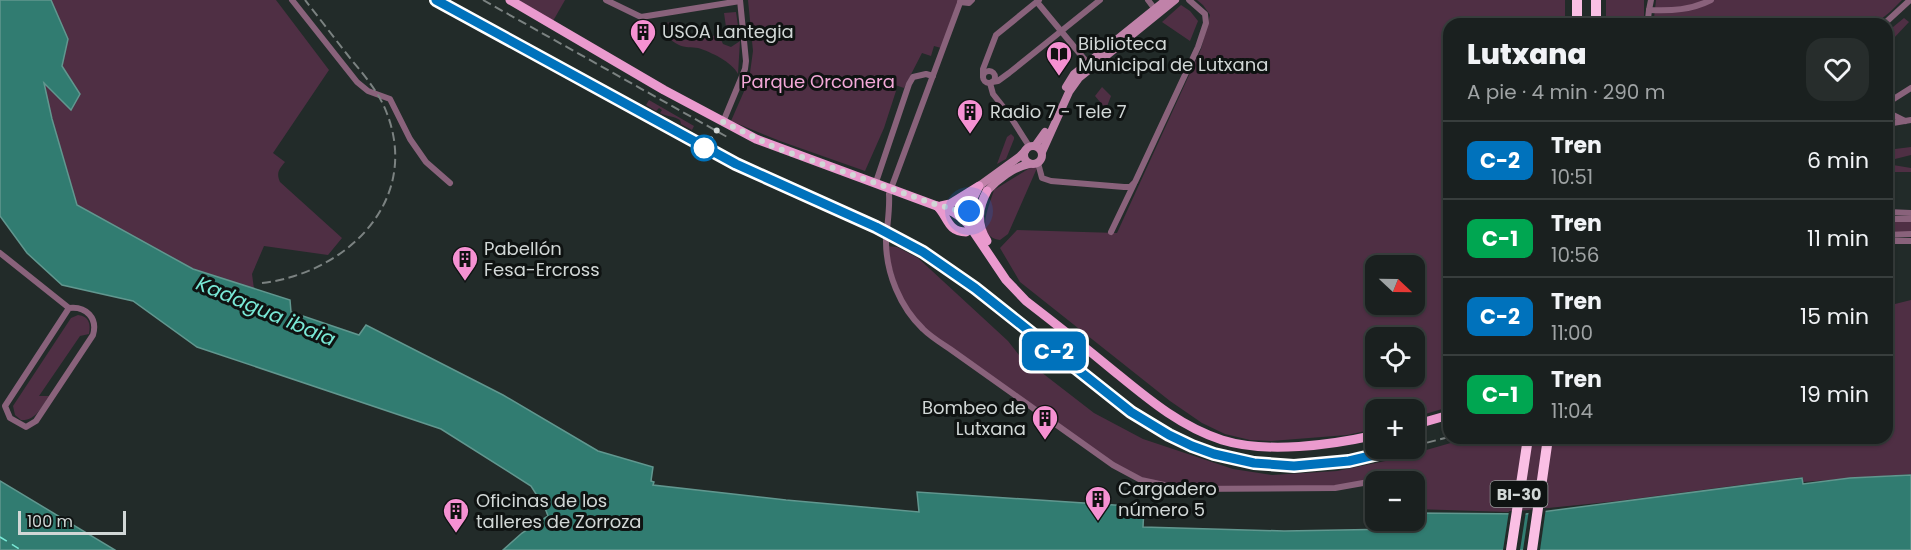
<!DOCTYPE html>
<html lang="es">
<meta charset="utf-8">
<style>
body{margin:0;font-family:Poppins,sans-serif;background:#272d2c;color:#f1f3f6;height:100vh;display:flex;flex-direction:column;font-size:22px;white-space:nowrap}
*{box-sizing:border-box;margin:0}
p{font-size:20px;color:#9fa3a4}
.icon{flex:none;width:33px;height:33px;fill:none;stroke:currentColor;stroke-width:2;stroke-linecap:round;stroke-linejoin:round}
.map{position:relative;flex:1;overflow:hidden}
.sheet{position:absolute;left:1443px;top:18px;width:450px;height:426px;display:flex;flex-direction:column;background:#1a201f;border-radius:18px;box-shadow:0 2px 4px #0004,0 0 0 2px #383e3d}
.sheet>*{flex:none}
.badge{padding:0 12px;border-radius:9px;font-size:21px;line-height:39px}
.needle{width:39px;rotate:112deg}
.tools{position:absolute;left:1365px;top:255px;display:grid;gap:12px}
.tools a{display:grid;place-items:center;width:60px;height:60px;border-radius:12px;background:#1a201f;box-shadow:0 2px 4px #0004,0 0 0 2px #383e3d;font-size:30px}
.scale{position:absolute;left:18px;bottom:15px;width:108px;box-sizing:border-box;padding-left:6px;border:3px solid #d1d7d6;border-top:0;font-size:16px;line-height:21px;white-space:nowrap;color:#d1d7d6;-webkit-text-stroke:4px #0f1312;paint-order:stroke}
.you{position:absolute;width:30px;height:30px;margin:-15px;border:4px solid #fff;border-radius:50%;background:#1a73e8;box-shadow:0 0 0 9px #1a73e833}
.map>.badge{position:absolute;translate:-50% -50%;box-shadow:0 0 0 3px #fff}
.round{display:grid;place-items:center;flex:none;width:63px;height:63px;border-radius:18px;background:#272d2c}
.overview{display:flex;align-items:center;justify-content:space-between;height:102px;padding:0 24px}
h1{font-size:28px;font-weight:800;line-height:45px}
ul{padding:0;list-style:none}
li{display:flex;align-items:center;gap:18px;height:78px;padding:0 24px;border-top:2px solid #383e3d}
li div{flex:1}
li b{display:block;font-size:22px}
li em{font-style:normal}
li .badge{min-width:66px;font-weight:700;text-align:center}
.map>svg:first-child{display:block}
.green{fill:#4f2f44;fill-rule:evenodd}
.water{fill:#317c71;stroke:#61978f;stroke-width:1.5}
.pier{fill:#222b29}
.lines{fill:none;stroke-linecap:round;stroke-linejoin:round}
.ferry{stroke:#79e8d6;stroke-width:1.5;stroke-dasharray:8 6;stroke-linecap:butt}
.minor{stroke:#89627b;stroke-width:6}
.secondary{stroke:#c082a9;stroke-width:8}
.primary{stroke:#ea9ace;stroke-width:9}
.motorway{stroke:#fabfe4;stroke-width:10}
.rail{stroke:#7b8281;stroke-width:2;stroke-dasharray:9 4.5;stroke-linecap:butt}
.line-casing{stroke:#fff;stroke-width:14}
.line{stroke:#0072bc;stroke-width:9}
.walk{stroke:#d1d7d6;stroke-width:6;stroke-dasharray:0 10.8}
.stop-dot{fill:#fff;stroke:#0072bc;stroke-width:3}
.labels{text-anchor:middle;stroke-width:6;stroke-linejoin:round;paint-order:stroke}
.shield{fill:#0f1312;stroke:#979c9b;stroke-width:1.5}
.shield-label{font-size:16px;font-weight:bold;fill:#d1d7d6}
.poi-label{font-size:18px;fill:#d1d7d6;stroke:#0f1312;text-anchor:start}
.park-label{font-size:18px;fill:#f3a8d8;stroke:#0f1312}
.water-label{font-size:20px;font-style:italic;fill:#79e8d6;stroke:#0f1312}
</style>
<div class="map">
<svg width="1911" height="550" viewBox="0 0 1911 550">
<rect width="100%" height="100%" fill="#222b29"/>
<g class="green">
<path d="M51 0H276L329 70 273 153 285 162C279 169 276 173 280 182L342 238 328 255 264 246 252 274 254 289 193 269 77 205 45 94 44 82 71 109 80 94 62 66 67 39Z"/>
<path d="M518 0H565L553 21Z"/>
<path d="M748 0H958L941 48 934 46 931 56 922 53 904 88 895 85 894 89 896 91 884 128 865 171 780 141 731 121 749 80 753 51Z"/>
<path d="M1197 0H1565V24H1449V407L1415 417 1414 410H1376L1375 429 1347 435 1271 441 1250 440 1225 434 1202 423 1170 401 1020 282 1000 248 1017 230 1117 233 1201 49 1210 15 1203 5ZM1376 266H1414V304H1376ZM1376 338H1414V376H1376Z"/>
<rect x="1606" y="0" width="38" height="24"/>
<path d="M1656 0H1902L1890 12 1875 24H1658L1654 18Z"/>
<path d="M1181 5 1190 11 1198 21 1190 41 1162 22Z"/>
<path d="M736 12 739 33 728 39 724 36 726 27 724 13Z"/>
<path d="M1904 18 1909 22 1893 39 1887 36V32Z"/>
<path d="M672 22 676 41 719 35 723 44 731 47 740 41 738 74C732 62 711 52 698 48 692 47 685 48 679 45 670 41 664 32 660 24Z"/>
<path d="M1102 87 1111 96 1106 109 1095 96Z"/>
<path d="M649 100 694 126 692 130 681 124 680 120C674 116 668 117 660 113L662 110 659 108 656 111 646 105Z"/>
<path d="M1011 134 1014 137V139L1006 159 997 164 1007 137Z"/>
<path d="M1911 147V155L1887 161V150Z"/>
<path d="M1887 164 1911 168V172H1887Z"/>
<path d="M1033 166 1037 168 1008 234 1000 240C974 236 989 207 994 190Z"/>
<rect x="1887" y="222" width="24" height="10"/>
<path d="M886 246 897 247 918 258 1008 341 1019 355 1094 413 1143 439 1233 469 1272 475 1337 471 1395 459 1468 438H1887V306L1911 300V474L1803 482 1802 477 1618 501 1508 512 1415 509 1414 482 1397 481 1396 480H1380L1335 488 1183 489 1129 474 924 330 899 294Z"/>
<path d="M78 315C89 316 91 324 89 334L80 336 39 396H49C41 407 36 421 21 420L15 415 13 406 71 318Z"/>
</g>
<g class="water">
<path d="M0 0H51L68 39 62 66 80 94 71 110 44 83 52 119 77 205 193 269 290 300 291 312 359 335 366 325 503 395 598 451 653 467 651 481 654 482 653 485 786 500 919 512 917 492 1144 507 1143 527 1284 531 1397 529 1398 521 1414 520 1415 513 1526 514 1802 478 1803 484 1850 478 1911 475V550H503L522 533 548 516 545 508 531 486 441 429 197 347 133 301 62 285 27 253 0 216Z"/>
<path d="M0 481 115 550H0Z"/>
</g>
<g class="pier">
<path d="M1546 508 1540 550H1523L1529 510Z"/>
<path d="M1509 511H1526L1520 550H1503Z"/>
</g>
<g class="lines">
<path class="ferry" d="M0 537 21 550"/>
<g class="minor">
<path d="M292 0 357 82 368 91 390 99 410 139 426 162 450 183"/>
<path d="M606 0 641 17 740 1"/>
<path d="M961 0 889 194C890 210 887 225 886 241 886 273 900 307 923 329 931 337 941 343 950 349L1113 465 1141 480 1183 489 1335 488 1380 480"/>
<path d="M1148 0 1157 12"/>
<path d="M1651 0 1649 10C1672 11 1691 10 1711 0"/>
<path d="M960 2 969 3 972 0"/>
<path d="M1037 2 1090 66"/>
<path d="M1649 10 1648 19 1649 24"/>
<path d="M1884 24 1910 0"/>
<circle cx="989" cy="77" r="6"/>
<path d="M983 76V69L996 35 1039 0"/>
<path d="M992 82 998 81 1009 73 1100 0"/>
<path d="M990 83 993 94 1008 113 1029 146"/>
<path d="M1905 121 1893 115 1888 107 1892 100 1911 88"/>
<path d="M723 122 745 69 746 61 740 0"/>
<path d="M1887 124 1911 120"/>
<path d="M1038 163 1042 178 1051 181 1124 187H1130L1135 182 1198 47 1206 23 1205 14 1189 0"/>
<path d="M876 182 909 84 913 77 926 74 933 76"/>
<path d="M1887 212 1911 213"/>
<path d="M1887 219H1911"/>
<path d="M1111 232 1134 184"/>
<path d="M1887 235 1911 234"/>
<path d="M1887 241H1911"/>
<path d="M0 253 69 308C86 306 98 318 93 335L36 421 26 427 10 418 5 406 69 308"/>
</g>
<g class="secondary">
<path d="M1066 87 1074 74 1166 0"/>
<circle cx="1033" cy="155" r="9"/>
<path d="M1035 146 1045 132"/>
<path d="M1042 152 1069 92 1079 78 1175 0"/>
<path d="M979 186 1019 157 1025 151"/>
<path d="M987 191C998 179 1014 167 1029 164"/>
</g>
<g class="primary">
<path d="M510 0 664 90 756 139 953 212 962 218 969 225 1006 280 1026 301C1056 324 1086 348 1115 372 1148 399 1181 427 1222 440 1267 454 1331 445 1376 435"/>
<path d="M937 206C948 216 947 232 966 232L974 227"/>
<path d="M941 206 950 204 979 186"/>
<path d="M969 225C969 211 971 200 978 188"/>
<path d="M987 241C976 224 978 208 987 191"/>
<path d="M1414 425 1449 415"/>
</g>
<g class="motorway">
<path d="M1596 0V24"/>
<path d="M1577 24V0"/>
<path d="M1511 550 1528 438"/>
<path d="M1532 550 1548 438"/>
</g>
<g class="rail">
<path d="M436 0 718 155 876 227 923 252 976 288 1131 412 1169 435 1192 446 1214 454 1254 463 1294 466 1349 461 1404 448"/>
<path d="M483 0 729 138"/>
<path d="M262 283C347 273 422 200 386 111 378 91 363 74 350 58 335 39 320 19 305 0"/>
<path d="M1414 446 1449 437"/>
</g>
</g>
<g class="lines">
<g class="line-casing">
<path id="line" d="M436 0 736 164 876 227 923 252 975 288 1131 412 1169 435 1192 446 1214 454 1254 463 1294 466 1349 461 1404 448"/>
</g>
<use href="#line" class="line"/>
<path class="walk" d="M704 148 723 122 774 147 934 204 954 209 969 220V211"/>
</g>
<defs>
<g id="building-pin" transform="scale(1.35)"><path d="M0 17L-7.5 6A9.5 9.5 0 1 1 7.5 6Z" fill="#f591d2" stroke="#0f1312"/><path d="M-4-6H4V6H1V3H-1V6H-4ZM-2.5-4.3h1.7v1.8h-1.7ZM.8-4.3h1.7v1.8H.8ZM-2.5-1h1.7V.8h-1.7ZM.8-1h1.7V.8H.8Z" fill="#111"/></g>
<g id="library-pin" transform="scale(1.35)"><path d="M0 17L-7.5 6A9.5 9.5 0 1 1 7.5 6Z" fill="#f591d2" stroke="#0f1312"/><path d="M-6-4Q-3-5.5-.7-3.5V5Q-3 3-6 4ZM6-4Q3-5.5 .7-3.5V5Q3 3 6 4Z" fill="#111"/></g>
</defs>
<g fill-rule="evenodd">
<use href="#building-pin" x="643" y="32"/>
<use href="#library-pin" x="1059" y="54"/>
<use href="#building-pin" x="970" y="112"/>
<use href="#building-pin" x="465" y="259"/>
<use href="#building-pin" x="1045" y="418"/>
<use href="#building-pin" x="1098" y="499"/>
<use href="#building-pin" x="456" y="511"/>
</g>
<circle class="stop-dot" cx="704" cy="148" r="12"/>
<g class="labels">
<rect class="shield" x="1490.5" y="481" width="57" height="26" rx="4.5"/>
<g class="shield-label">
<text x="1519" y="500">BI-30</text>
</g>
<g class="poi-label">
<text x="662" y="38">USOA Lantegia</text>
<text x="1078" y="50">Biblioteca<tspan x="1078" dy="21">Municipal de Lutxana</tspan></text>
<text x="990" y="118">Radio 7 - Tele 7</text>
<text x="484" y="255">Pabellón<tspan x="484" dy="21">Fesa-Ercross</tspan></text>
<text x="1026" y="414" text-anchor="end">Bombeo de<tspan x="1026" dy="21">Lutxana</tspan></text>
<text x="1118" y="495">Cargadero<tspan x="1118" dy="21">número 5</tspan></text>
<text x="476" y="507">Oficinas de los<tspan x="476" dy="21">talleres de Zorroza</tspan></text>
</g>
<g class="park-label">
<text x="818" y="88">Parque Orconera</text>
</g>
<g class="water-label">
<text transform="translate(266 311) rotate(23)" y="7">Kadagua ibaia</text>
</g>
</g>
</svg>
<div class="tools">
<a><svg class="needle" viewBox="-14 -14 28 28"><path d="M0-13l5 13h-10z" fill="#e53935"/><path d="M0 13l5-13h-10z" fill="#9fa3a4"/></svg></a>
<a><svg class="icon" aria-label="locate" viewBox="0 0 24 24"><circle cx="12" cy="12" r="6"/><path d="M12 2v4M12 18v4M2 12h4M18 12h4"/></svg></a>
<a>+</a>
<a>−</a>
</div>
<div class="scale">100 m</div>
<div class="you" style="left:969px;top:211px"></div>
<b class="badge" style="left:1054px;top:351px;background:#0072bc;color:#fff">C-2</b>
<section class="sheet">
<div class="overview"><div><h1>Lutxana</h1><p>A pie · 4 min · 290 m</p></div><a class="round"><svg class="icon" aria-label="heart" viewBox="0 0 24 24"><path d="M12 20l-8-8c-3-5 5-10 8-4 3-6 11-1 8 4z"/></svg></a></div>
<ul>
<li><span class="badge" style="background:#0072bc;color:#fff">C-2</span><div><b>Tren</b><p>10:51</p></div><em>6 min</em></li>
<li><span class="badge" style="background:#00a651;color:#fff">C-1</span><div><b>Tren</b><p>10:56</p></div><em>11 min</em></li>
<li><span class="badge" style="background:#0072bc;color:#fff">C-2</span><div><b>Tren</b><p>11:00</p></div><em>15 min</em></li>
<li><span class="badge" style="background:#00a651;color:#fff">C-1</span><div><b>Tren</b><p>11:04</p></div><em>19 min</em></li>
</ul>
</section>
</div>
